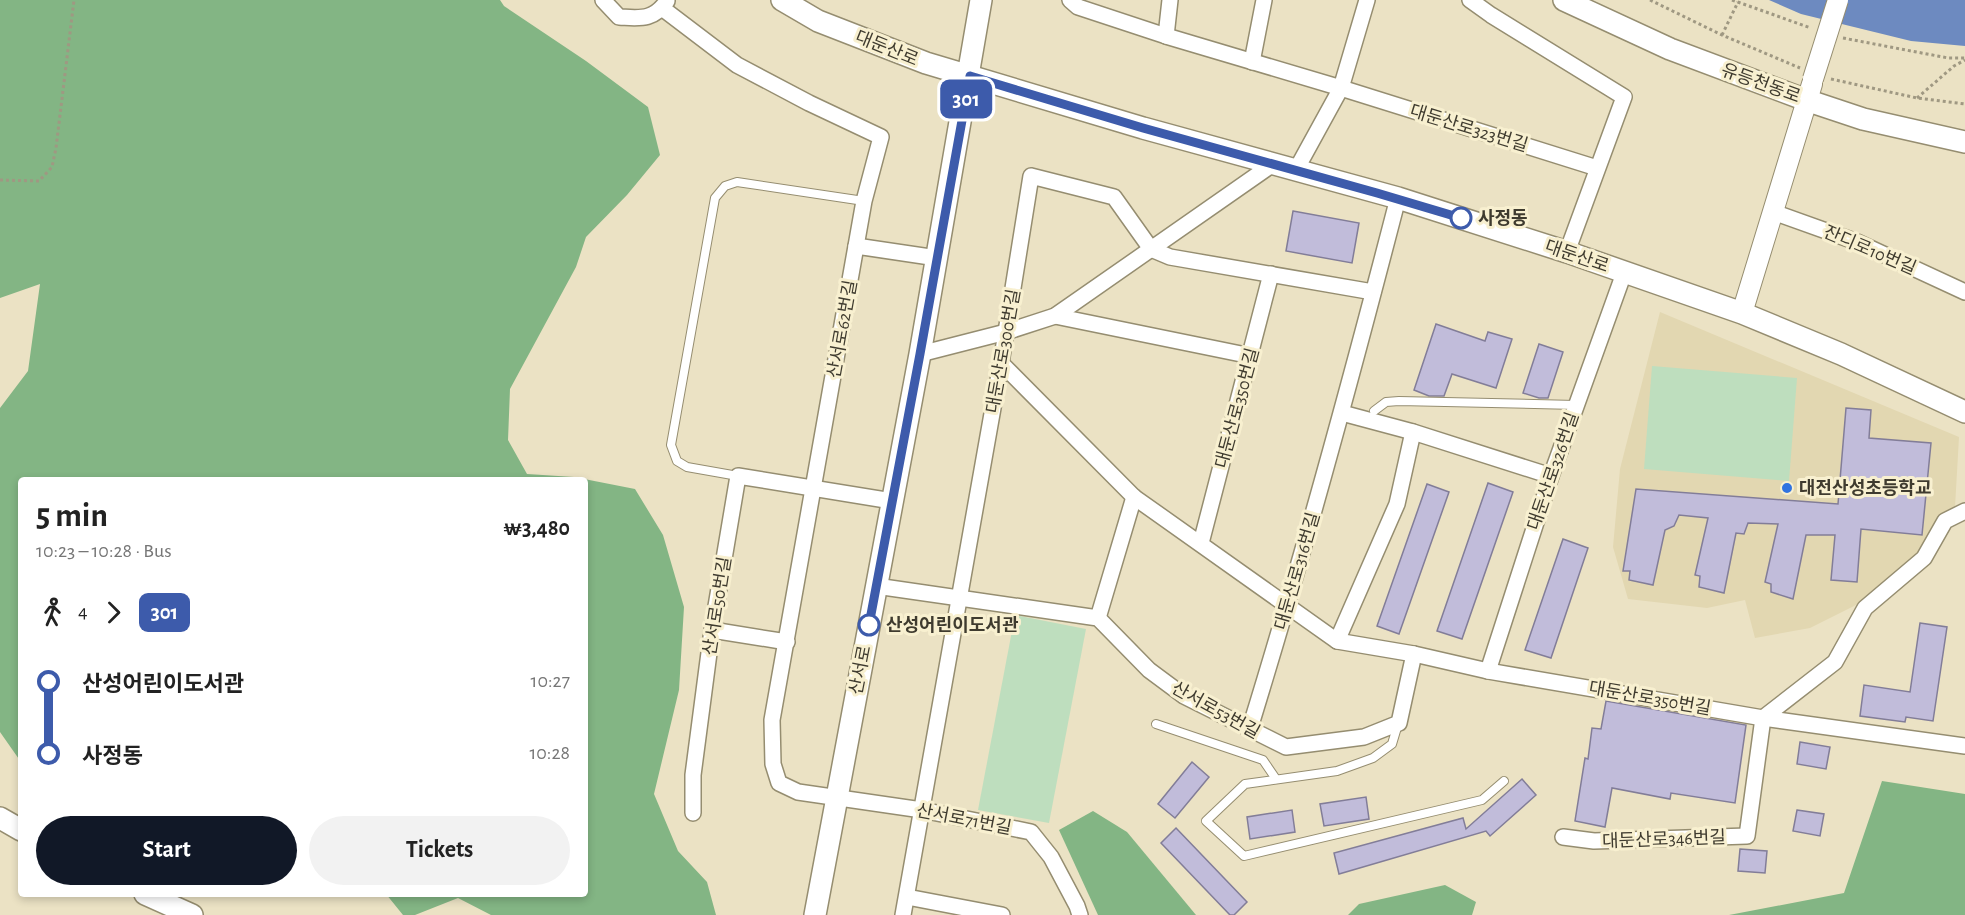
<!DOCTYPE html>
<meta charset="utf-8">
<style>
body{margin:0;font-family:"Alegreya Sans","Noto Sans KR",sans-serif;background:#f2f2f2;color:#222;height:100vh;display:flex;flex-direction:column;font-size:22px;white-space:nowrap}
*{box-sizing:border-box;margin:0}
p{font-size:20px;color:#767676}
.icon{flex:none;width:33px;height:33px;fill:none;stroke:currentColor;stroke-width:2;stroke-linecap:round;stroke-linejoin:round}
.map{position:relative;flex:1;overflow:hidden}
.sheet{position:absolute;left:18px;top:477px;width:570px;height:420px;display:flex;flex-direction:column;background:#fff;border-radius:6px;box-shadow:0 3px 9px #0003}
.sheet>*{flex:none}
.badge{padding:0 12px;border-radius:9px;font-size:21px;line-height:39px}
.map>.badge{position:absolute;translate:-50% -50%;box-shadow:0 0 0 3px #fff}
.legs{display:flex;align-items:center;gap:9px;height:66px;padding:0 18px;font-size:20px}
.legs p{margin-inline-start:auto}
.summary{display:flex;align-items:center;justify-content:space-between;height:102px;padding:0 18px}
h1{font-size:33px;font-weight:600;line-height:45px}
.button{display:flex;gap:12px;margin-top:auto;padding:12px 18px}
.button a{flex:1;height:69px;border-radius:36px;background:#111827;color:#fff;font-size:24px;font-weight:600;line-height:69px;text-align:center}
.button a+a{background:#f2f2f2;color:#222}
ul{padding:0 18px;list-style:none}
li{display:flex;align-items:center;gap:21px;height:72px;font-size:22px}
li i{display:grid;place-items:center;width:9px;height:100%;margin:0 8px;background:currentColor}
li i::after{content:'';width:15px;height:15px;margin:-8px;border:4px solid;border-radius:50%;background:#fff}
li p{margin-inline-start:auto}
li:first-child i{background:linear-gradient(#0000 50%,currentColor 0)}
li:last-child i{background:linear-gradient(currentColor 50%,#0000 0)}
.map>svg:first-child{display:block}
.built{fill:#e2d7b1}
.green{fill:#bedebe}
.forest{fill:#83b584}
.water{fill:#6d8ac0}
.building{fill:#c1bcda;stroke:#827d98;stroke-width:1.5}
.lines{fill:none;stroke-linecap:round;stroke-linejoin:round}
.service-casing{stroke:#958d70;stroke-width:10}
.minor-casing{stroke:#958d70;stroke-width:18}
.tertiary-casing{stroke:#958d70;stroke-width:22}
.secondary-casing{stroke:#958d70;stroke-width:24}
.path{stroke:#9f9882;stroke-width:3;stroke-dasharray:3 3;stroke-linecap:butt}
.service{stroke:#fff;stroke-width:8}
.minor{stroke:#fff;stroke-width:15}
.tertiary{stroke:#fff;stroke-width:20}
.secondary{stroke:#fff;stroke-width:21}
.tertiary-bridge-casing{stroke:#958d70;stroke-width:22;stroke-linecap:butt}
.tertiary-bridge{stroke:#fff;stroke-width:20}
.line-1-casing{stroke:#fff;stroke-width:14}
.line-1{stroke:#3d5bab;stroke-width:9}
.stop-1-dot{fill:#fff;stroke:#3d5bab;stroke-width:3}
.poi-dot{fill:#3073e0;stroke:#f8f0d0;stroke-width:2}
.labels{text-anchor:middle;stroke-width:6;stroke-linejoin:round;paint-order:stroke}
.street-label{font-size:18px;fill:#3f3b2f;stroke:#f8f0d0}
.stop-label{font-size:18px;font-weight:bold;fill:#3f3b2f;stroke:#f8f0d0;text-anchor:start}
.poi-label{font-size:18px;font-weight:bold;fill:#3f3b2f;stroke:#f8f0d0;text-anchor:start}
</style>
<div class="map">
<svg width="1965" height="915" viewBox="0 0 1965 915">
<rect width="100%" height="100%" fill="#ebe2c4"/>
<path class="built" d="M1660 312 1959 437 1955 507 1942 516 1921 555 1868 599 1810 628 1755 638 1745 600 1707 608 1628 599 1613 547 1620 469Z"/>
<g class="green">
<path d="M1652 366 1797 378 1789 481 1644 469Z"/>
<path d="M1015 615 1086 629 1049 823 978 810Z"/>
</g>
<g class="forest">
<path d="M0 0H500L504 6 586 61 648 107 660 155 627 195 586 237 576 267 510 389 508 440 527 474 574 477 635 489 663 535 684 607 679 690 654 794 678 851 707 882 716 915H491L458 898 415 915H403L386 894H585V480H21V762L0 732V408L28 371 40 284 0 298Z"/>
<path d="M1882 781 1965 794V915H1729L1844 893Z"/>
<path d="M1093 811 1127 832 1196 915H1098L1059 830Z"/>
<path d="M1445 885 1476 902 1472 915H1348L1359 904Z"/>
</g>
<path class="water" d="M1769 0H1965V46L1911 41 1801 14Z"/>
<g class="building">
<path d="M1293 211 1359 223 1352 263 1286 251Z"/>
<path d="M1436 324 1485 341 1488 332 1512 339 1496 388 1452 374 1444 396H1429L1414 390Z"/>
<path d="M1539 344 1563 352 1548 398H1539L1523 393Z"/>
<path d="M1846 408 1871 410 1869 438 1931 443 1922 535 1861 529 1857 582 1831 580 1835 535H1806L1793 599 1771 592V584L1765 582 1778 524 1748 523 1744 534 1736 533 1724 593 1699 587 1700 576 1695 575 1708 518 1679 515 1674 526 1665 530 1653 585 1629 580 1630 571H1623L1636 489 1838 504Z"/>
<path d="M1488 483 1513 492 1462 639 1437 631Z"/>
<path d="M1427 484 1449 492 1399 634 1377 626Z"/>
<path d="M1563 539 1588 548 1551 658 1525 650Z"/>
<path d="M1920 623 1947 627 1933 721 1906 717 1905 722 1860 716 1864 685 1910 692Z"/>
<path d="M1606 701 1746 725 1735 803 1671 793 1670 799 1612 788 1605 827 1575 821 1585 758 1588 759 1592 728 1601 729Z"/>
<path d="M1800 742 1830 747 1826 769 1797 764Z"/>
<path d="M1192 762 1209 777 1175 818 1158 804Z"/>
<path d="M1522 779 1536 795 1490 836 1486 831 1339 874 1334 853 1463 818 1466 829Z"/>
<path d="M1366 797 1369 819 1324 826 1320 804Z"/>
<path d="M1292 810 1295 832 1250 839 1247 817Z"/>
<path d="M1797 810 1824 814 1820 836 1793 831Z"/>
<path d="M1176 828 1247 902 1234 915H1230L1161 843Z"/>
<path d="M1740 849 1767 851 1765 873 1738 871Z"/>
</g>
<g class="lines">
<g class="service-casing">
<g id="service">
<path d="M1374 411 1386 402 1399 401 1576 405"/>
<path d="M738 476 687 467 677 461 671 445 715 198 725 186 737 182 864 201"/>
<path d="M1156 724 1263 760 1276 779"/>
<path d="M1398 724 1392 744 1373 758 1337 771 1245 784 1206 821 1244 856 1482 800 1504 781"/>
</g>
</g>
<g class="minor-casing">
<g id="minor">
<path d="M603 0 619 17C640 18 653 21 667 1"/>
<path d="M1070 0 1078 7 1166 36 1341 88 1597 168"/>
<path d="M1470 0 1491 15 1624 97 1567 252"/>
<path d="M662 8 737 65 809 103 881 137 864 201 772 720 773 764 779 783 798 792 922 810 1031 832 1051 857 1077 906 1080 915"/>
<path d="M1166 36 1170 0"/>
<path d="M1252 62 1264 0"/>
<path d="M1296 170 1341 88 1367 0"/>
<path d="M1773 212 1857 242 1965 292"/>
<path d="M856 246 937 258"/>
<path d="M1055 316 1251 356"/>
<path d="M920 354 1006 332 1055 316 1273 164"/>
<path d="M1001 363 1134 497 1337 641 1414 654 1488 671 1763 718 1965 746"/>
<path d="M1342 413 1413 432 1551 476"/>
<path d="M1201 543 1271 274"/>
<path d="M876 586 1098 618 1149 670 1184 696 1286 747 1364 737 1399 723 1414 654"/>
<path d="M1098 618 1134 497"/>
<path d="M712 630 787 642"/>
<path d="M1337 641 1397 504 1413 432"/>
<path d="M1488 671 1551 476 1624 273"/>
<path d="M1250 728C1304 553 1352 376 1398 198"/>
<path d="M693 813V775L712 630 738 476 892 501"/>
<path d="M1563 837 1594 841 1747 836 1763 718 1835 662 1865 608 1924 558 1945 521 1965 511"/>
<path d="M907 897 1002 915"/>
<path d="M903 915 1001 363 1031 176 1114 197 1151 249 1170 257 1373 292"/>
</g>
</g>
<g class="tertiary-casing">
<path id="tertiary" d="M1742 313 1812 84"/>
</g>
<g class="secondary-casing">
<g id="secondary">
<path d="M782 0 818 21 926 63 1143 128 1398 198 1567 252 1742 313 1841 354 1965 412"/>
<path d="M1564 0 1670 49 1806 100 1863 119 1965 142"/>
<path d="M0 818 21 830"/>
<path d="M145 894 192 915"/>
<path d="M815 915 920 354 981 0"/>
</g>
</g>
<g class="path">
<path d="M1650 0 1722 35 1800 68"/>
<path d="M1732 0 1811 28"/>
<path d="M1722 35 1738 2"/>
<path d="M1843 38 1948 58H1965"/>
<path d="M1831 79 1917 98 1965 104"/>
<path d="M1917 98 1954 66 1965 60"/>
<path d="M0 180 39 181 52 167 56 148 74 0"/>
</g>
<use href="#service" class="service"/>
<use href="#minor" class="minor"/>
<use href="#tertiary" class="tertiary"/>
<use href="#secondary" class="secondary"/>
<g class="tertiary-bridge-casing">
<path id="tertiary-bridge" d="M1813 79 1838 0"/>
</g>
<use href="#tertiary-bridge" class="tertiary-bridge"/>
</g>
<g class="lines">
<g class="line-1-casing">
<path id="line-1" d="M869 625 920 354 970 76 1143 128 1377 193 1461 218"/>
</g>
<use href="#line-1" class="line-1"/>
</g>
<g class="stop-1-dot">
<circle cx="1461" cy="218" r="10"/>
<circle cx="869" cy="625" r="10"/>
</g>
<circle class="poi-dot" cx="1787" cy="488" r="6"/>
<g class="labels">
<g class="street-label">
<text transform="translate(887 48) rotate(22)" y="6">대둔산로</text>
<text transform="translate(1761 83) rotate(20)" y="6">유등천동로</text>
<text transform="translate(1469 128) rotate(17)" y="6">대둔산로323번길</text>
<text transform="translate(1870 250) rotate(23)" y="6">잔디로10번길</text>
<text transform="translate(1577 256) rotate(19)" y="6">대둔산로</text>
<text transform="translate(842 329) rotate(-80)" y="6">산서로62번길</text>
<text transform="translate(1003 351) rotate(-80)" y="6">대둔산로300번길</text>
<text transform="translate(1237 408) rotate(-75)" y="6">대둔산로350번길</text>
<text transform="translate(1553 471) rotate(-71)" y="6">대둔산로326번길</text>
<text transform="translate(1297 571) rotate(-74)" y="6">대둔산로316번길</text>
<text transform="translate(717 606) rotate(-81)" y="6">산서로50번길</text>
<text transform="translate(860 670) rotate(-79)" y="6">산서로</text>
<text transform="translate(1650 698) rotate(10)" y="6">대둔산로350번길</text>
<text transform="translate(1216 710) rotate(29)" y="6">산서로53번길</text>
<text transform="translate(964 819) rotate(11)" y="6">산서로71번길</text>
<text transform="translate(1664 839) rotate(-2)" y="6">대둔산로346번길</text>
</g>
<g class="stop-label">
<text x="1478" y="224">사정동</text>
<text x="886" y="631">산성어린이도서관</text>
</g>
<g class="poi-label">
<text x="1799" y="494">대전산성초등학교</text>
</g>
</g>
</svg>
<b class="badge" style="left:966px;top:99px;background:#3d5bab;color:#fff">301</b>
<section class="sheet">
<div class="summary"><div><h1>5 min</h1><p>10:23 – 10:28 · Bus</p></div><b>₩3,480</b></div>
<div class="legs"><svg class="icon" aria-label="walk" viewBox="0 0 24 24"><circle cx="13" cy="4" r="2"/><path d="M13 8l-2 6 4 7M11 14l-3 7M7 12l3-4h3l4 4"/></svg>4<svg class="icon" aria-label="forward" viewBox="0 0 24 24"><path d="M9 5l7 7-7 7"/></svg><b class="badge" style="background:#3d5bab;color:#fff">301</b></div>
<ul>
<li><i style="color:#3d5bab"></i><b>산성어린이도서관</b><p>10:27</p></li>
<li><i style="color:#3d5bab"></i><b>사정동</b><p>10:28</p></li>
</ul>
<div class="button"><a>Start</a><a>Tickets</a></div>
</section>
</div>
